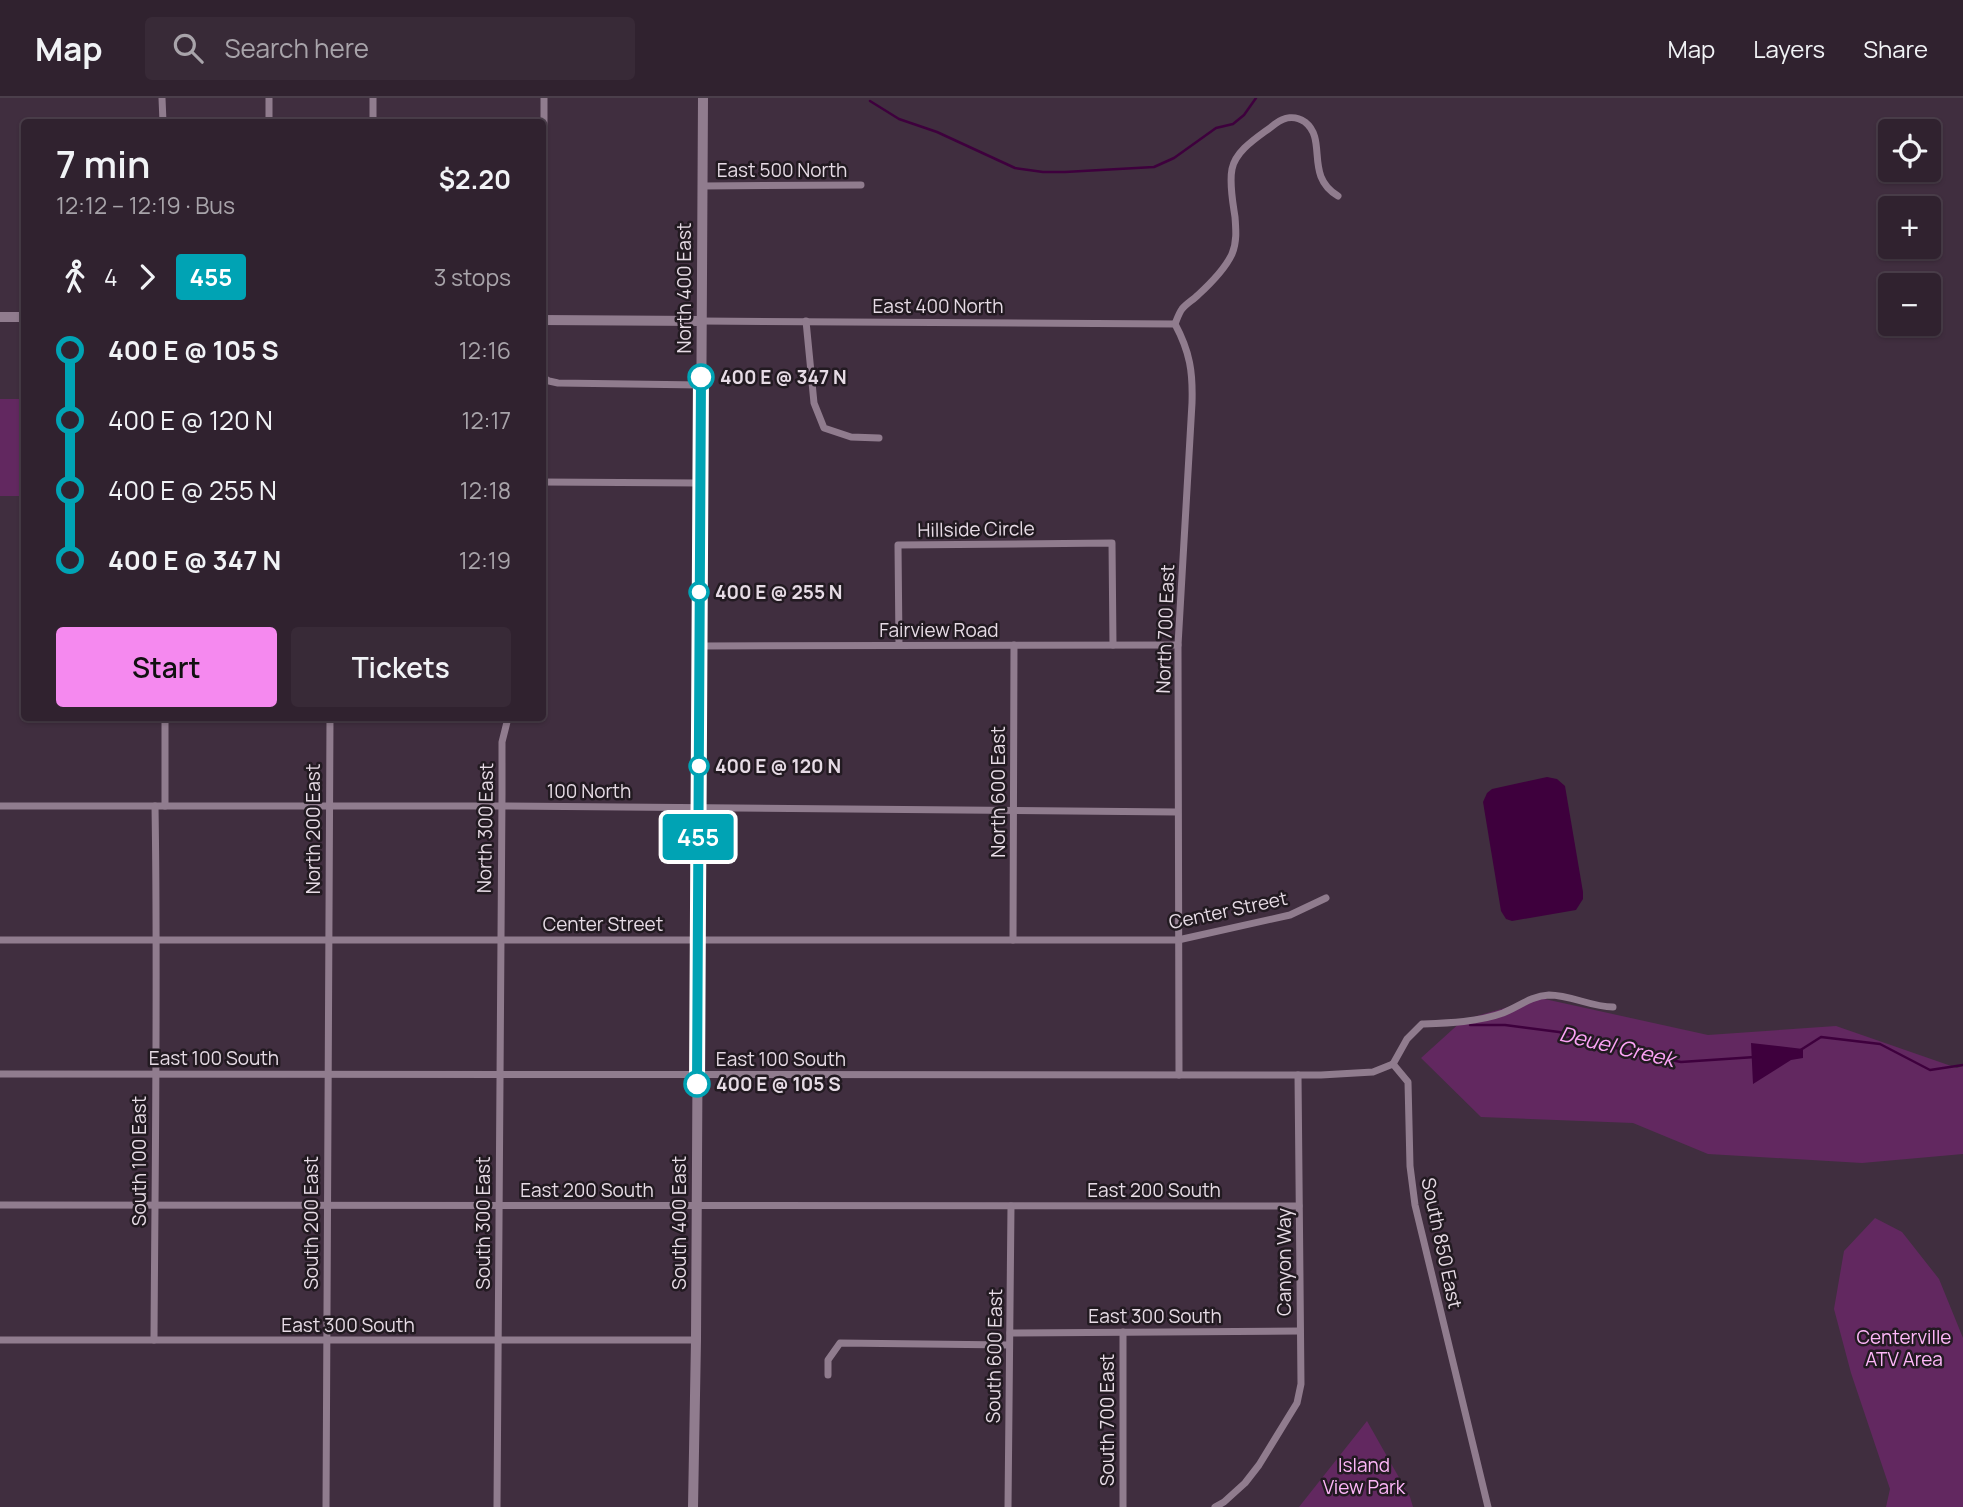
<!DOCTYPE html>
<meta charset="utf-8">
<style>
body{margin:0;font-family:Manrope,sans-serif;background:#382a37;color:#f1f3f6;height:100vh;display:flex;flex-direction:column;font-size:26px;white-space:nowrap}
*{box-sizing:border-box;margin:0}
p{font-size:23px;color:#a8a4aa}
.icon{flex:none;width:38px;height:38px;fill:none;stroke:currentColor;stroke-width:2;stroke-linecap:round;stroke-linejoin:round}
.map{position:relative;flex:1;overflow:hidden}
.sheet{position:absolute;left:21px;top:21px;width:525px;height:602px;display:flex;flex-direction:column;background:#30222f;border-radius:7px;box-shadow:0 2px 5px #0004,0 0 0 2px #4b3f4b}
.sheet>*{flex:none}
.badge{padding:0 14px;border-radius:5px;font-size:24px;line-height:46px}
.controls{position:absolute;left:1878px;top:21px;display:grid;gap:14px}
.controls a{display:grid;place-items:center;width:63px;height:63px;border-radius:7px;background:#30222f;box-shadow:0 2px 5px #0004,0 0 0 2px #4b3f4b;font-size:35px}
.map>.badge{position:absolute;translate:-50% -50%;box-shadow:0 0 0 4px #fff}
.legs{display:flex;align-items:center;gap:10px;height:77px;padding:0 35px;font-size:23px}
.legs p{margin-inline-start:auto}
.headline{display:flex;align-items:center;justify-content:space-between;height:119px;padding:0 35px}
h1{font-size:38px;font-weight:600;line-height:52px}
.action{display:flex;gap:14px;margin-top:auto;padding:14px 35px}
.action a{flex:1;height:80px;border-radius:7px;background:#f589ef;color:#111;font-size:28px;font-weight:600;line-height:80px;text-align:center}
.action a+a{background:#382a37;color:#f1f3f6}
ul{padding:0 35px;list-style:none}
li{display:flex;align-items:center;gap:24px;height:70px;font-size:26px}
li i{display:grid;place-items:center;width:10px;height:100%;margin:0 9px;background:currentColor}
li i::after{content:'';width:18px;height:18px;margin:-9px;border:5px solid;border-radius:50%;background:#30222f}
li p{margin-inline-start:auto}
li:first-child i{background:linear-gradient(#0000 50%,currentColor 0)}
li:last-child i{background:linear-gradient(currentColor 50%,#0000 0)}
header{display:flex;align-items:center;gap:42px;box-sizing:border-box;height:98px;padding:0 35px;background:#30222f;border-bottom:2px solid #4b3f4b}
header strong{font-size:33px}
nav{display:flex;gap:38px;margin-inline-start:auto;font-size:24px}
.search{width:490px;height:63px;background:#382a37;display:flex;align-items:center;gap:18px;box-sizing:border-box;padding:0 24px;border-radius:7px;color:#a8a4aa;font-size:26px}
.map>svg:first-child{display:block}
.green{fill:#622860}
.water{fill:#3e003d}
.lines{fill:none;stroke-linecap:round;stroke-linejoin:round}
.stream{stroke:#3e003d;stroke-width:2.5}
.street{stroke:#907c8e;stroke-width:7}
.secondary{stroke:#907c8e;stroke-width:10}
.line-1-casing{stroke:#fff;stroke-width:16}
.line-1{stroke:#00a3b4;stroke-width:10}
.stop-1-dot{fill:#fff;stroke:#00a3b4;stroke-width:3.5}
.labels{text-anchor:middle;stroke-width:5;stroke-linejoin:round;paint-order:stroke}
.street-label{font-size:19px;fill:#e6dbe5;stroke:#221a21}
.stop-label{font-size:19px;font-weight:bold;fill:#e6dbe5;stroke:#221a21;text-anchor:start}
.park-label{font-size:19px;fill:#feb7f9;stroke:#221a21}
.water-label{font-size:21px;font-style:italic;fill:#fca3f6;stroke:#221a21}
</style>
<header>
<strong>Map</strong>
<div class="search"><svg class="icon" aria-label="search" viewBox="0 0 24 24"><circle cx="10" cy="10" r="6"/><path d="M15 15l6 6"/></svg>Search here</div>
<nav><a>Map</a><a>Layers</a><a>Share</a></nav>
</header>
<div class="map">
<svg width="1963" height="1409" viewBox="0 0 1963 1409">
<rect width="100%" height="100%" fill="#402e3f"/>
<g class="green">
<rect x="0" y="301" width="24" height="97"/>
<path d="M1540 900 1708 937 1836 928 1957 970 1963 968V1056L1862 1065 1708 1056 1633 1025 1481 1019 1421 960 1463 922Z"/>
<path d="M1875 1120 1902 1134 1939 1181 1963 1240V1409H1886L1890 1391 1851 1275 1834 1211 1844 1153Z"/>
<path d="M1367 1323 1410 1399 1413 1409H1299Z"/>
</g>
<g class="water">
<path d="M1547 679 1557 681 1565 688 1583 794V801L1576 812 1512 823 1506 821 1501 813 1483 704 1487 695 1492 691Z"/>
<path d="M1751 945 1803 951V960L1791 962 1753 986Z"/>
</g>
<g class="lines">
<g class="stream">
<path d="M870 3 899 21 937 34 1015 70 1043 74H1065L1154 69 1174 60 1216 30 1233 26 1244 17 1256 0"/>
<path d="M1470 927H1505L1559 934 1634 955 1681 964 1755 959"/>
<path d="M1799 953 1821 939 1880 946 1930 972 1963 967"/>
</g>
<g class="street">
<path d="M162 0 163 24"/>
<path d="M373 0V24"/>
<path d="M269 24V0"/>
<path d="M702 88 861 87"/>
<path d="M542 90H544V0"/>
<path d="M701 223 1175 226"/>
<path d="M806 223 814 305 824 330 851 339 879 340"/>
<path d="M1175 226C1190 254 1193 274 1192 305L1178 547 1179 977"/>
<path d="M1175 226C1177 221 1179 215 1182 211 1186 206 1193 202 1198 197 1210 186 1225 171 1232 156 1237 144 1236 132 1235 119 1233 105 1229 86 1232 71 1236 51 1260 38 1275 26 1284 19 1295 17 1305 24 1328 42 1304 78 1338 98"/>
<path d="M542 279 549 283 558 285 701 287"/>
<path d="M542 384 699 385"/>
<path d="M899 547 898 447 1112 445 1113 547"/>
<path d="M700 548 1178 547"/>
<path d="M0 708H502L1177 714"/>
<path d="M165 708V620"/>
<path d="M0 842H1178L1290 817 1326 800"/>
<path d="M1013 842 1014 547"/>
<path d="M1393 966 1408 984 1410 1068 1415 1107 1488 1409"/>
<path d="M1393 966 1407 941 1422 926C1448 925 1478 924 1503 915 1518 909 1531 898 1549 897 1571 897 1591 909 1613 909"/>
<path d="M0 976 1321 977 1373 974 1393 966"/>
<path d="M0 1107 1299 1108"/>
<path d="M1010 1235 1300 1233"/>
<path d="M0 1242H696"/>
<path d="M154 1242C155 1064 158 886 155 708"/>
<path d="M828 1277V1262L840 1245 1009 1247"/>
<path d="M326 1409 330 620"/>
<path d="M497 1409 502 697V644L508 620"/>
<path d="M1008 1409 1011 1108"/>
<path d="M1123 1409V1234"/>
<path d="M1215 1409 1224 1404 1245 1385 1259 1367 1297 1305 1301 1286 1298 977"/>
</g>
<g class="secondary">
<path d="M0 219H24"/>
<path d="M542 222 701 223"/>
<path d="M693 1409 696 1242 703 0"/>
</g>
</g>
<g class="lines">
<g class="line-1-casing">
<path id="line-1" d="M697 986 701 279"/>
</g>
<use href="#line-1" class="line-1"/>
</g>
<g class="stop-1-dot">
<circle cx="701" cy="279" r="12"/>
<circle cx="699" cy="494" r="9"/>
<circle cx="699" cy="668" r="9"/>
<circle cx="697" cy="986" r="12"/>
</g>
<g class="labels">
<g class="street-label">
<text x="782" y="79">East 500 North</text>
<text transform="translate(684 190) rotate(-90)" y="7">North 400 East</text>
<text x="938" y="215">East 400 North</text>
<text transform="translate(976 431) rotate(-1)" y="7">Hillside Circle</text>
<text transform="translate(1165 531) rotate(-88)" y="7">North 700 East</text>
<text x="939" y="539">Fairview Road</text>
<text x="589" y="700">100 North</text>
<text transform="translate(998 694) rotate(-90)" y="7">North 600 East</text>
<text transform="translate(485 730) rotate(-89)" y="7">North 300 East</text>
<text transform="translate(313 731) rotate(-90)" y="7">North 200 East</text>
<text transform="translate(1228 812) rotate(-12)" y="7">Center Street</text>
<text x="603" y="833">Center Street</text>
<text x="214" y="967">East 100 South</text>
<text x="781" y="968">East 100 South</text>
<text transform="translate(139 1063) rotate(-90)" y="7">South 100 East</text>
<text x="587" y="1099">East 200 South</text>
<text x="1154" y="1099">East 200 South</text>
<text transform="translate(311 1125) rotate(-90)" y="7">South 200 East</text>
<text transform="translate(483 1125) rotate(-90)" y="7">South 300 East</text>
<text transform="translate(679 1125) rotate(-90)" y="7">South 400 East</text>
<text transform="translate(1442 1145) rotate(78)" y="7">South 850 East</text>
<text transform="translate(1284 1164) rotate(-90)" y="7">Canyon Way</text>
<text x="1155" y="1225">East 300 South</text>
<text x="348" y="1234">East 300 South</text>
<text transform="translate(994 1258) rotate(-89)" y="7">South 600 East</text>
<text transform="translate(1107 1322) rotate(-90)" y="7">South 700 East</text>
</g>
<g class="stop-label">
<text x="720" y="286">400 E @ 347 N</text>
<text x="715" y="501">400 E @ 255 N</text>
<text x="715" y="675">400 E @ 120 N</text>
<text x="716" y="993">400 E @ 105 S</text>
</g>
<g class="park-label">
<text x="1904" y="1246">Centerville<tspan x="1904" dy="22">ATV Area</tspan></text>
<text x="1364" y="1374">Island<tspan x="1364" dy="22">View Park</tspan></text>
</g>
<g class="water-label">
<text transform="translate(1617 949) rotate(13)" y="7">Deuel Creek</text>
</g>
</g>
</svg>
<div class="controls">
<a><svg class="icon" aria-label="locate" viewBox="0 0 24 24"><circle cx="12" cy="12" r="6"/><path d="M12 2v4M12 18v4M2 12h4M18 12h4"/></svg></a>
<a>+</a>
<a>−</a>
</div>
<b class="badge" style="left:698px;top:739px;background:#00a3b4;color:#fff">455</b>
<section class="sheet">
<div class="headline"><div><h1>7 min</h1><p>12:12 – 12:19 · Bus</p></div><b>$2.20</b></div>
<div class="legs"><svg class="icon" aria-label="walk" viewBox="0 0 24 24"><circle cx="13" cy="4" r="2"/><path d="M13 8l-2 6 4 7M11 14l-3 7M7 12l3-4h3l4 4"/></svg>4<svg class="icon" aria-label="forward" viewBox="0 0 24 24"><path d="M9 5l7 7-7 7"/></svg><b class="badge" style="background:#00a3b4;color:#fff">455</b><p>3 stops</p></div>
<ul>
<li><i style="color:#00a3b4"></i><b>400 E @ 105 S</b><p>12:16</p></li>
<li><i style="color:#00a3b4"></i><span>400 E @ 120 N</span><p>12:17</p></li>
<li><i style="color:#00a3b4"></i><span>400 E @ 255 N</span><p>12:18</p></li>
<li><i style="color:#00a3b4"></i><b>400 E @ 347 N</b><p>12:19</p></li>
</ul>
<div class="action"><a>Start</a><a>Tickets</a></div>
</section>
</div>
